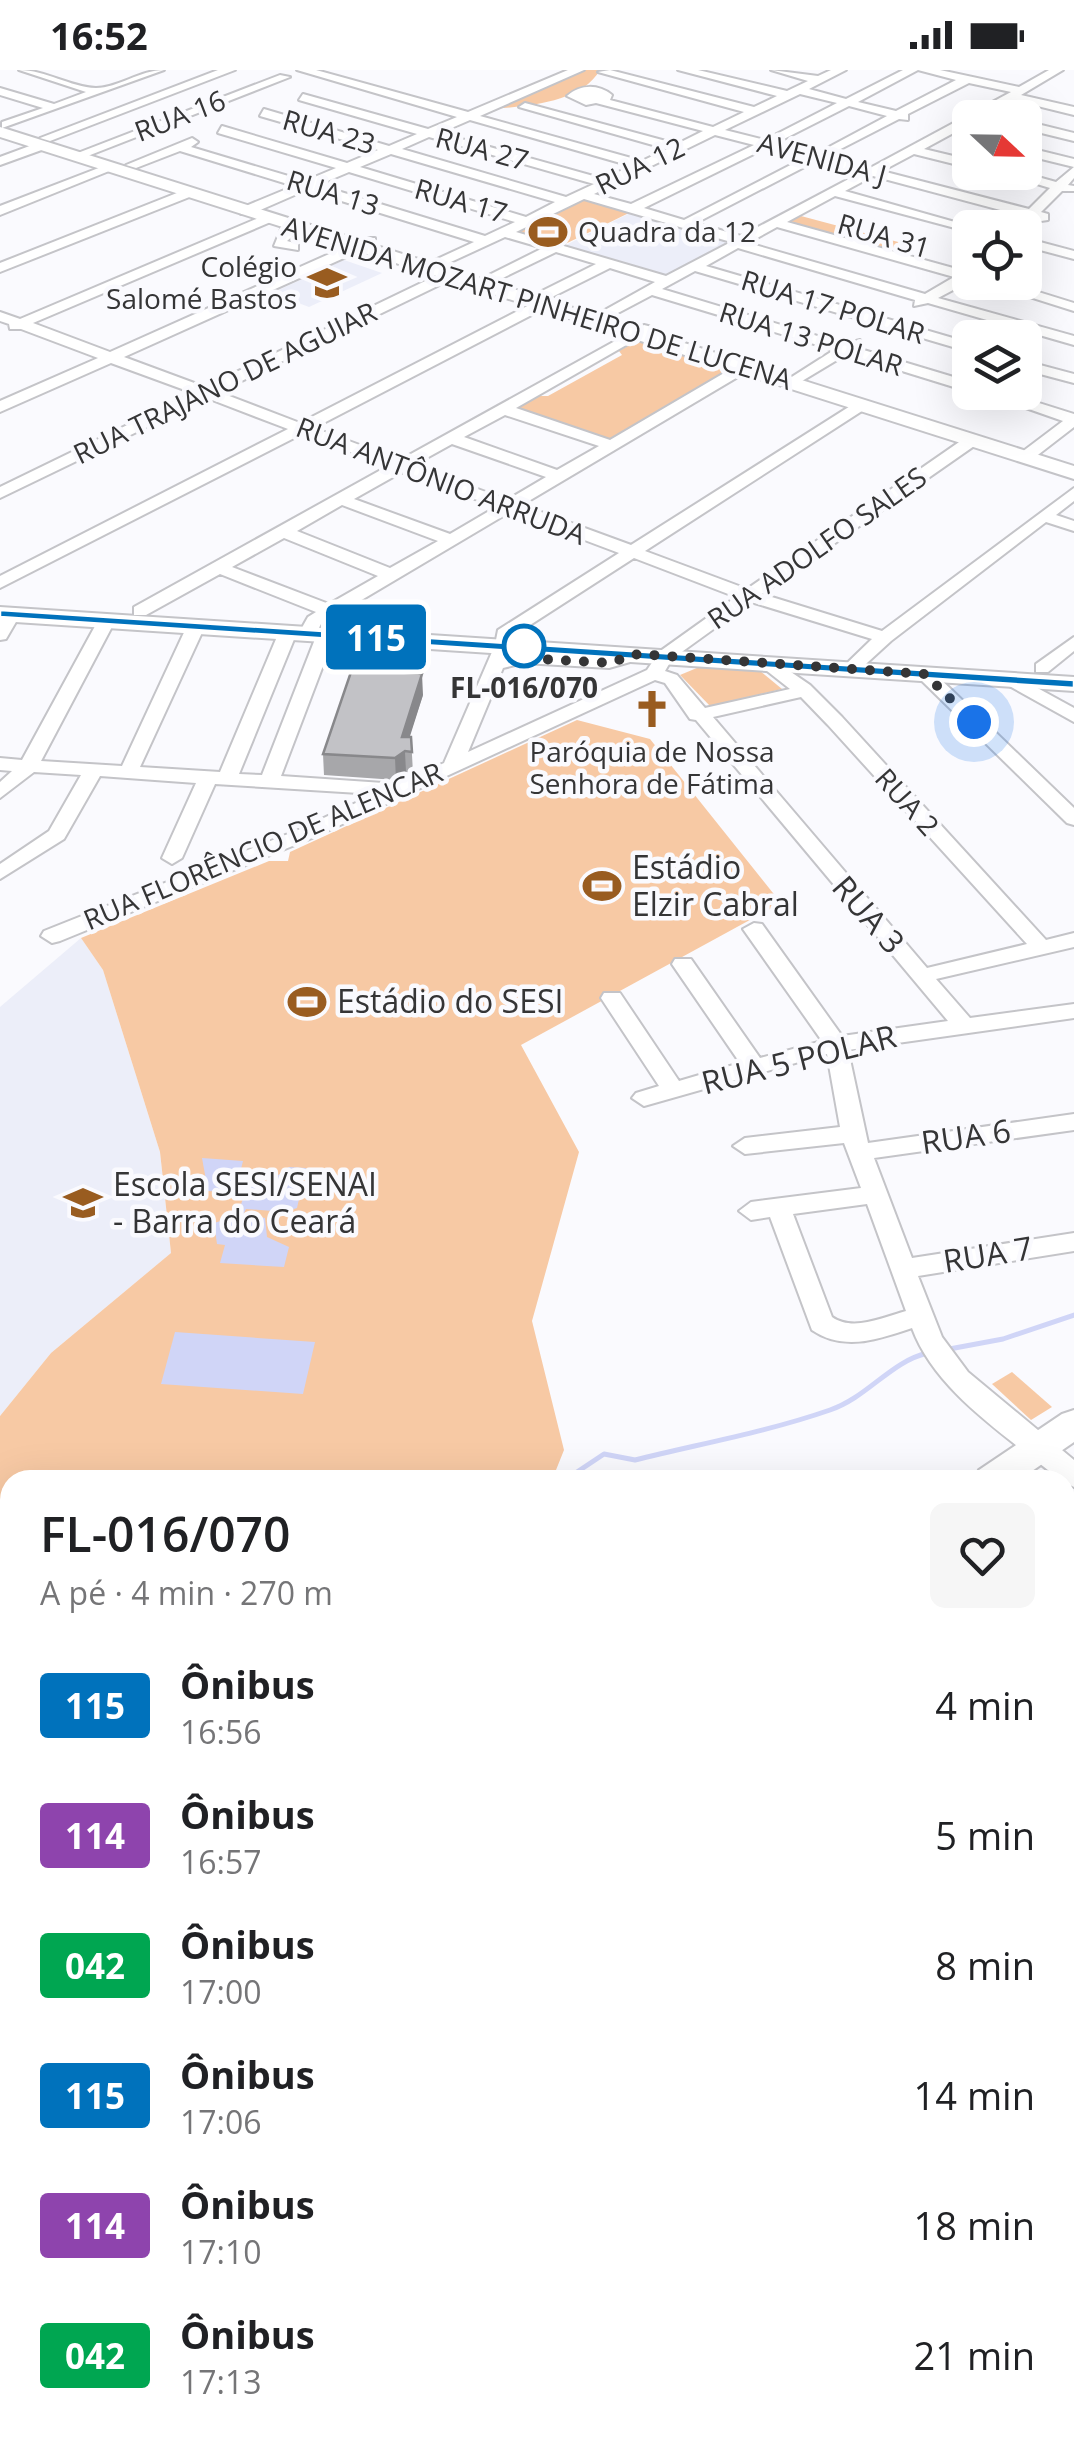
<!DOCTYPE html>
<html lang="pt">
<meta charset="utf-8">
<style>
body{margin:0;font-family:"Open Sans",sans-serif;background:#f6f6f6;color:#202124;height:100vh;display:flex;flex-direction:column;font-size:38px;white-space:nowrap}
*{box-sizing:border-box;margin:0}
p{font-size:32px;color:#757577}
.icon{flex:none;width:55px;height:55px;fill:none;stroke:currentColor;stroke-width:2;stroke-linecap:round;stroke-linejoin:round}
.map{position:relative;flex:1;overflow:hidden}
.drawer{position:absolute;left:0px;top:1400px;width:1075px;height:972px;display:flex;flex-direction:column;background:#fff;border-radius:30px 30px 0 0;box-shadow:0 10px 40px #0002}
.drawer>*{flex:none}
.badge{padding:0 20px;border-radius:8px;font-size:35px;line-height:65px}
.needle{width:65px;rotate:112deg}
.controls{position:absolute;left:952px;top:30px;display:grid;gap:20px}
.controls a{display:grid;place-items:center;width:90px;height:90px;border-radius:15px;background:#fff;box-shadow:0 10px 40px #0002;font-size:50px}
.you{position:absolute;width:50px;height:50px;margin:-25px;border:8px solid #fff;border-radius:50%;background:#1a73e8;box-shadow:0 0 0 15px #1a73e833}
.map>.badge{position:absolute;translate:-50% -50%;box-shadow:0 0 0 5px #fff}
.round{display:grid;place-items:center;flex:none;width:105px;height:105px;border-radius:15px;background:#f6f6f6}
.headline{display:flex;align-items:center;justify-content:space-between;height:170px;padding:0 40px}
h1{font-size:48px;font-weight:600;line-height:75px}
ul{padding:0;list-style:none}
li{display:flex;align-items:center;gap:30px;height:130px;padding:0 40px}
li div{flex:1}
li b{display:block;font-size:38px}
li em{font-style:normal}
li .badge{min-width:110px;font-weight:700;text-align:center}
.status{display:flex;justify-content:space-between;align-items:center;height:70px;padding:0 50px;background:#fff;direction:ltr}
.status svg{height:28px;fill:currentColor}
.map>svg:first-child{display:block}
.built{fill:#eceef9}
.green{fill:#f7c9a4}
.water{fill:#d0d5f7}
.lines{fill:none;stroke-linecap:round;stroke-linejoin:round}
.stream{stroke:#d0d5f7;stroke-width:5}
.minor-casing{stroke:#c4c4c8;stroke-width:4}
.major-casing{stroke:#c4c4c8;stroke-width:4}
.minor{fill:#fff;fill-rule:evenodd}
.major{fill:#fff;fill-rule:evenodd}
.wall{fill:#a7a7aa}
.shaded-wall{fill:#88888b}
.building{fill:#c2c2c6;stroke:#88888b;stroke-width:2.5}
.line{fill:#0072bc;stroke:#fff;stroke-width:2.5}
.walk{stroke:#353536;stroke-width:10;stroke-dasharray:0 18}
.stop-dot{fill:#fff;stroke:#0072bc;stroke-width:5}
.labels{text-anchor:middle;stroke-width:9;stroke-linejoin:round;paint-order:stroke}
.far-street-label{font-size:28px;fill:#353536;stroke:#fafafe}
.far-poi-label{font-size:28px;fill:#353536;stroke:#fafafe;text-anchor:start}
.far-stop-label{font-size:28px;font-weight:bold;fill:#353536;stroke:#fafafe}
.poi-label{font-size:32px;fill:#353536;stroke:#fafafe;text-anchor:start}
.street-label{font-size:32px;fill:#353536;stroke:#fafafe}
</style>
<div class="status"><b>16:52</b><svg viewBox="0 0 49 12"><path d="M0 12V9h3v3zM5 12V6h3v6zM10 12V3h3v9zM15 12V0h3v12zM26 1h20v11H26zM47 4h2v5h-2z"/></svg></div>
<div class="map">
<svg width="1074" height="2372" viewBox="0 0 1074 2372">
<rect width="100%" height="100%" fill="#fafafe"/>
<g class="built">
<path d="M632 142 730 171 661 207 562 177Z"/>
<path d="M344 190 382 203 309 237 272 223Z"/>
<path d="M81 868 103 900 160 1082 171 1183 51 1283 0 1346V937Z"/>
</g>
<g class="green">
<path d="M586 0H600C581 33 527 36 492 39Z"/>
<path d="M581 128 631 142 559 177 510 161Z"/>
<path d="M801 146 902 173 887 182 786 154Z"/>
<path d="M642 268 727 295 729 299 610 369 600 370 519 342 518 337 539 326H548L622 285 619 281Z"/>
<path d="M704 595 759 600 782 619 710 636 680 605Z"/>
<path d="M577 650 650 669 781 833 521 975 579 1082 532 1251 564 1380 552 1410H10V1504L0 1506V1346L51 1283 171 1183 160 1082 103 900 81 868 269 791H288L290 782Z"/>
<path d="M1012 1302 1052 1337 1031 1350 992 1314Z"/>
</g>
<g class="water">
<path d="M202 1088 243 1091 235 1123 208 1121Z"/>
<path d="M289 1097 306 1098 297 1138 285 1142 246 1139 243 1145 265 1148 267 1167 289 1177 284 1197 220 1193 225 1175 217 1174 214 1153 237 1146 248 1114 265 1115Z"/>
<path d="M175 1262 315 1272 303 1324 161 1314Z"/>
</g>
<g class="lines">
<g class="stream">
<path d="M944 1280 1003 1269 1074 1245"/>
<path d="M543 1410 571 1406 604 1384 635 1390C699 1374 767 1362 830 1340 868 1327 891 1291 928 1283"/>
<path d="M0 1506 10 1504"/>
</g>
<g class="minor-casing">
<g id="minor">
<path d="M19 0C46 0 70 17 96 18 118 18 140 0 164 0L2 58V52L43 38 0 25V18L54 34 86 22Z"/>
<path d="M218 0H235L50 71 40 68Z"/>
<path d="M297 0H316L468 42 568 0H584L480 46 642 91 667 79 519 37 525 33 677 74 703 61 596 33 586 35 567 26C581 14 598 14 612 25L610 30 713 57 744 42 598 2 610 0 754 37 777 26 678 0H698L787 21 808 11 771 0 818 6 831 0H846L809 19 846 29 903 0H940L1019 17 1049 0H1063L1021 25 1074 37V45L1013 30 983 48H970V54L924 79 970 90V98L914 84 882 101 1029 139 1050 118 997 102H1020L1056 112 1074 97V108L1068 115 1074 116V121H1062L1041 142 1048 144V150L1020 154 1023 146 873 106 845 121 976 158H970V162L835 126 787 152 964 201 970 199V211L938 228 1074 266V275L928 233 914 236 915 230 738 178 706 196 970 273V282L695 201 662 219 844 274 860 270 862 273 857 278 970 312V322L847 284 792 317 787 316V310L834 280 652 225 599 253 587 250 655 212 610 198 550 228H540V222L596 194 556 182 482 218 477 217V211L543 178 505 167 440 197 435 196V190L474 172 306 120 251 144H241V138L294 116 180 81 136 98 126 95 192 68 198 72 191 77 305 111 336 98 218 63 222 56 347 93 378 80 260 46 264 39 389 76 417 64 299 30 303 24 428 59 457 47ZM918 0 956 10 896 41 858 32ZM969 13 1011 22 870 98 827 86 899 49 908 50V44ZM800 24 837 33 765 70 725 60ZM849 36 887 46 816 84 776 73ZM470 50 631 96 604 109 440 63ZM715 65 754 75 631 134 594 124ZM429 67 594 114 566 127 402 79ZM766 78 804 88 684 150 644 138ZM391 84 555 132 526 147 360 97ZM816 91 860 103 741 166 696 153ZM349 102 515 152 485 166 318 115ZM584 129 731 172 666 206 516 162ZM777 157 954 207 925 224 748 173Z"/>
<path d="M280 5 290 7 80 89 70 86Z"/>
<path d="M1025 51 1074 63V71L1025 59Z"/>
<path d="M43 71 47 78 0 95V87Z"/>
<path d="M1025 77 1074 89V97L1025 85Z"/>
<path d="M109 94 119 97 0 145V136Z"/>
<path d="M187 119 192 120V126L0 202V193Z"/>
<path d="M268 144 275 148 273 151 33 253 110 282 365 168H375V174L124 287 205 317 446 201H456V207L219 322 300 353 537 231H547V237L314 358 400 390 644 255 656 258 516 338 610 370 748 289H758V295L522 435 631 475 855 333H865V339L645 481 747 519 965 368H977V374L762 524 882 561 1074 418V431L1056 445 1074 451V461L1046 452 891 571 856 603 850 604 841 599 872 569 751 532 672 589 665 601 677 605 705 638 790 619 757 593 766 588 772 589 810 615 842 647 1046 870 1074 863V877L936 909 970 948 1074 934V948L848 980 868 1073 1074 1044V1060L874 1088 912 1188 1074 1163V1181L918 1206 942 1267 968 1302 1074 1390V1417L1060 1410C1009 1367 936 1323 912 1258 879 1269 844 1282 812 1260L770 1147 751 1150 739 1141 751 1132 861 1118 844 1073 745 1084 733 1076 745 1068 840 1057 827 984 644 1036 632 1028 636 1023 659 1016 601 928 604 923H620L679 1011 740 993 672 894 675 889H691L760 988 822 971 743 859 754 853 762 854 842 966 948 951 696 650 690 649 665 613 655 610 312 768 60 871 52 873 41 866 44 861 298 760 375 724 215 714 182 788 172 794 162 788 196 713 100 706 64 769 0 809V794L49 761 81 705 34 702 0 728V712L12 701 0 700V688L22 690 100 547H112L115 551 41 691 122 696 187 556 196 551 205 556 140 697 220 702 279 562 288 557 297 562 239 704 262 705 317 564 326 559 335 564 281 706 398 714 444 693 495 575 498 560 619 483 510 442 321 554 314 567H302L299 563 308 547 316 542 220 504 146 545H134V537L388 396 302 364 0 518V506L288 359 207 328 0 428V417L193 323 111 293 0 342V331L98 288 21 259H10L9 254 0 251V242L20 249ZM505 345 599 376 557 400 464 367ZM452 374 546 407 507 430 414 395ZM402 402 496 437 450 464 354 429ZM342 435 438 471 390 498 297 461ZM284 468 378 506 329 534 232 497ZM634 488 736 527 659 582 647 600 468 682 503 598 524 593 609 598 644 588 647 584 638 579 608 587 524 583 508 586 513 566ZM801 627 828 655 1027 874 927 898 713 647ZM867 1134 906 1241C884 1247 853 1262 832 1247L793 1144Z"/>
<path d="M296 153 303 157 287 171 298 174V180L274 176 281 159Z"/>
<path d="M1025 168 1074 181V189L1025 176Z"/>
<path d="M982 212H1006L1074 233V241Z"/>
<path d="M1025 291 1074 304V313L1025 300Z"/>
<path d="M980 322H1004L1074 344V357L1030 391H1018V385L1063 351Z"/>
<path d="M11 540 20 545 6 569 0 570V549Z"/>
<path d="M1074 567V581L1048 602H1036V594Z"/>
<path d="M925 599 931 600 1074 738V755L1067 753 919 608 916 604Z"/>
<path d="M1010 603 1074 638V652L1004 613 1001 609Z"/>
<path d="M1074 1839V1874L1065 1877V1842Z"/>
<path d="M1065 2199 1074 2202V2244L1065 2241Z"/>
<path d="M369 2362H408L412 2372H373Z"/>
<path d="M445 2362H489L485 2372H441Z"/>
<path d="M578 2362H620L624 2372H582Z"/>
<path d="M801 2362H844L848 2372H805Z"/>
<path d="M879 2362H918L914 2372H875Z"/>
</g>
</g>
<g class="major-casing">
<g id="major">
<path d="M0 57 1074 396V409L0 67Z"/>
<path d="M0 537 1074 607V621L0 551Z"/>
<path d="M1074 1340V1372L1019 1410H974L979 1400 1062 1344Z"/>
<path d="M10 2057V2106L0 2110V2061Z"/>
</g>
</g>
<use href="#minor" class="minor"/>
<use href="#major" class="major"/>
</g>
<path class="wall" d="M423 625 409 667H411L413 703 406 702 396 710 324 705 323 684Z"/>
<path class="shaded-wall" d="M422 604 423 625 405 682 406 702 396 710 395 688Z"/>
<path class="building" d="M352 599 422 604 402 667H411L412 682 405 681 395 688 323 684Z"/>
<path class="line" d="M0 540 1074 610V618L0 547Z"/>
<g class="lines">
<path class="walk" d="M524 576V588L609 593 638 584 925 604 974 652"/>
</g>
<defs>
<g id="stadium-bare" transform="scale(3)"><path d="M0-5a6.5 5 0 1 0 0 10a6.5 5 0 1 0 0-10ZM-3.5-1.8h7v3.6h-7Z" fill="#995c20" stroke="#fafafe" stroke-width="2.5" paint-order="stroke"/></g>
<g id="school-bare" transform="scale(3)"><path d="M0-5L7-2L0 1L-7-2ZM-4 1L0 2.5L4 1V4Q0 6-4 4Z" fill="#995c20" stroke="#fafafe" stroke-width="2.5" paint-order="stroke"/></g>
<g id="church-bare" transform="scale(3)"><path d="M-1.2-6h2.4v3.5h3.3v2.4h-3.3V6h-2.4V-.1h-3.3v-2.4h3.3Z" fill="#995c20" stroke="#fafafe" stroke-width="2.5" paint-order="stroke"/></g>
<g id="university-bare" transform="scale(3)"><path d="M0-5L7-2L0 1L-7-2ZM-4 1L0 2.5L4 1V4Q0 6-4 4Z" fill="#995c20" stroke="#fafafe" stroke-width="2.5" paint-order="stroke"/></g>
</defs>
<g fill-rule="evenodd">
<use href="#stadium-bare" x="548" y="162"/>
<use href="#school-bare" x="327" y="213"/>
<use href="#church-bare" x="652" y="639"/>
<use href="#stadium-bare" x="602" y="816"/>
<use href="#stadium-bare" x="307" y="932"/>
<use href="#university-bare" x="83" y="1133"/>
</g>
<circle class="stop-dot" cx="524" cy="576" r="20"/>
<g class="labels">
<g class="far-street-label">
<text transform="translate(180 46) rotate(-21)" y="10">RUA 16</text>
<text transform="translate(329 62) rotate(16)" y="10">RUA 23</text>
<text transform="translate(482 79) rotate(15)" y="10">RUA 27</text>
<text transform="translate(822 89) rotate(15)" y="10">AVENIDA J</text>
<text transform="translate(640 96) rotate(-26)" y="10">RUA 12</text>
<text transform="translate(333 123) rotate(17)" y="10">RUA 13</text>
<text transform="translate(461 131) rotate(16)" y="10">RUA 17</text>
<text transform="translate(884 166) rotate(16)" y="10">RUA 31</text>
<text transform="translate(537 233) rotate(17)" y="10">AVENIDA MOZART PINHEIRO DE LUCENA</text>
<text transform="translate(833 237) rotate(17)" y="10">RUA 17 POLAR</text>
<text transform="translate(811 269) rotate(17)" y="10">RUA 13 POLAR</text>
<text transform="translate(225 313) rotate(-26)" y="10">RUA TRAJANO DE AGUIAR</text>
<text transform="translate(441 411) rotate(21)" y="10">RUA ANTÔNIO ARRUDA</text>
<text transform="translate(817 478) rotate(-35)" y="10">RUA ADOLFO SALES</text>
<text transform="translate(907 732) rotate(48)" y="10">RUA 2</text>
<text transform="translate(263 776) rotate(-23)" y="10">RUA FLORÊNCIO DE ALENCAR</text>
</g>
<g class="far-poi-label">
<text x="578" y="172">Quadra da 12</text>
<text x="297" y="207" text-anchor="end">Colégio<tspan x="297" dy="32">Salomé Bastos</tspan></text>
<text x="652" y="692" text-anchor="middle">Paróquia de Nossa<tspan x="652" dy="32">Senhora de Fátima</tspan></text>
</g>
<g class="far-stop-label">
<text x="524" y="628">FL-016/070</text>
</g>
<g class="poi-label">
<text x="632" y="809">Estádio<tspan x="632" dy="37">Elzir Cabral</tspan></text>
<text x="337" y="943">Estádio do SESI</text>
<text x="113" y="1126">Escola SESI/SENAI<tspan x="113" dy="37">- Barra do Ceará</tspan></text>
</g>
<g class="street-label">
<text transform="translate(868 845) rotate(49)" y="11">RUA 3</text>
<text transform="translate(799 990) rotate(-14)" y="11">RUA 5 POLAR</text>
<text transform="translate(966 1067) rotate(-8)" y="11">RUA 6</text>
<text transform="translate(988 1185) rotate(-9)" y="11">RUA 7</text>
</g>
</g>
</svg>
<div class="controls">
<a><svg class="needle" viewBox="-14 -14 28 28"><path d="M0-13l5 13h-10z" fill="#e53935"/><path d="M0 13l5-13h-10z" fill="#757577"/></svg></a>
<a><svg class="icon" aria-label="locate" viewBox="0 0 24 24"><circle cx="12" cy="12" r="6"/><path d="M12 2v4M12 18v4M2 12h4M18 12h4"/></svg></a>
<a><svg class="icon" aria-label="layers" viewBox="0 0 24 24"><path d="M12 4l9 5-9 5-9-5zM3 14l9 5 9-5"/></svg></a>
</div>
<div class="you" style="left:974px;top:652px"></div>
<b class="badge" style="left:376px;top:567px;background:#0072bc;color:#fff">115</b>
<section class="drawer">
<div class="headline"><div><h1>FL-016/070</h1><p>A pé · 4 min · 270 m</p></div><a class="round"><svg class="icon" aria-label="heart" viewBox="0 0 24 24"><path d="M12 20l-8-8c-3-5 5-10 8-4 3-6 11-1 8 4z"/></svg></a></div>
<ul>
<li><span class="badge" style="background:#0072bc;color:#fff">115</span><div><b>Ônibus</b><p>16:56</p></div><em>4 min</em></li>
<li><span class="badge" style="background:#8e44ad;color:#fff">114</span><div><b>Ônibus</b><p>16:57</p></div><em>5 min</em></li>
<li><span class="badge" style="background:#00a651;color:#fff">042</span><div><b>Ônibus</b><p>17:00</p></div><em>8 min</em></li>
<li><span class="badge" style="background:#0072bc;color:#fff">115</span><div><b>Ônibus</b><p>17:06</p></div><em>14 min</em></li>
<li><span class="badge" style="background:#8e44ad;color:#fff">114</span><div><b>Ônibus</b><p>17:10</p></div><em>18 min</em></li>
<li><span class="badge" style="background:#00a651;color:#fff">042</span><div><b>Ônibus</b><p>17:13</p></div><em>21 min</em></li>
</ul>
</section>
</div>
